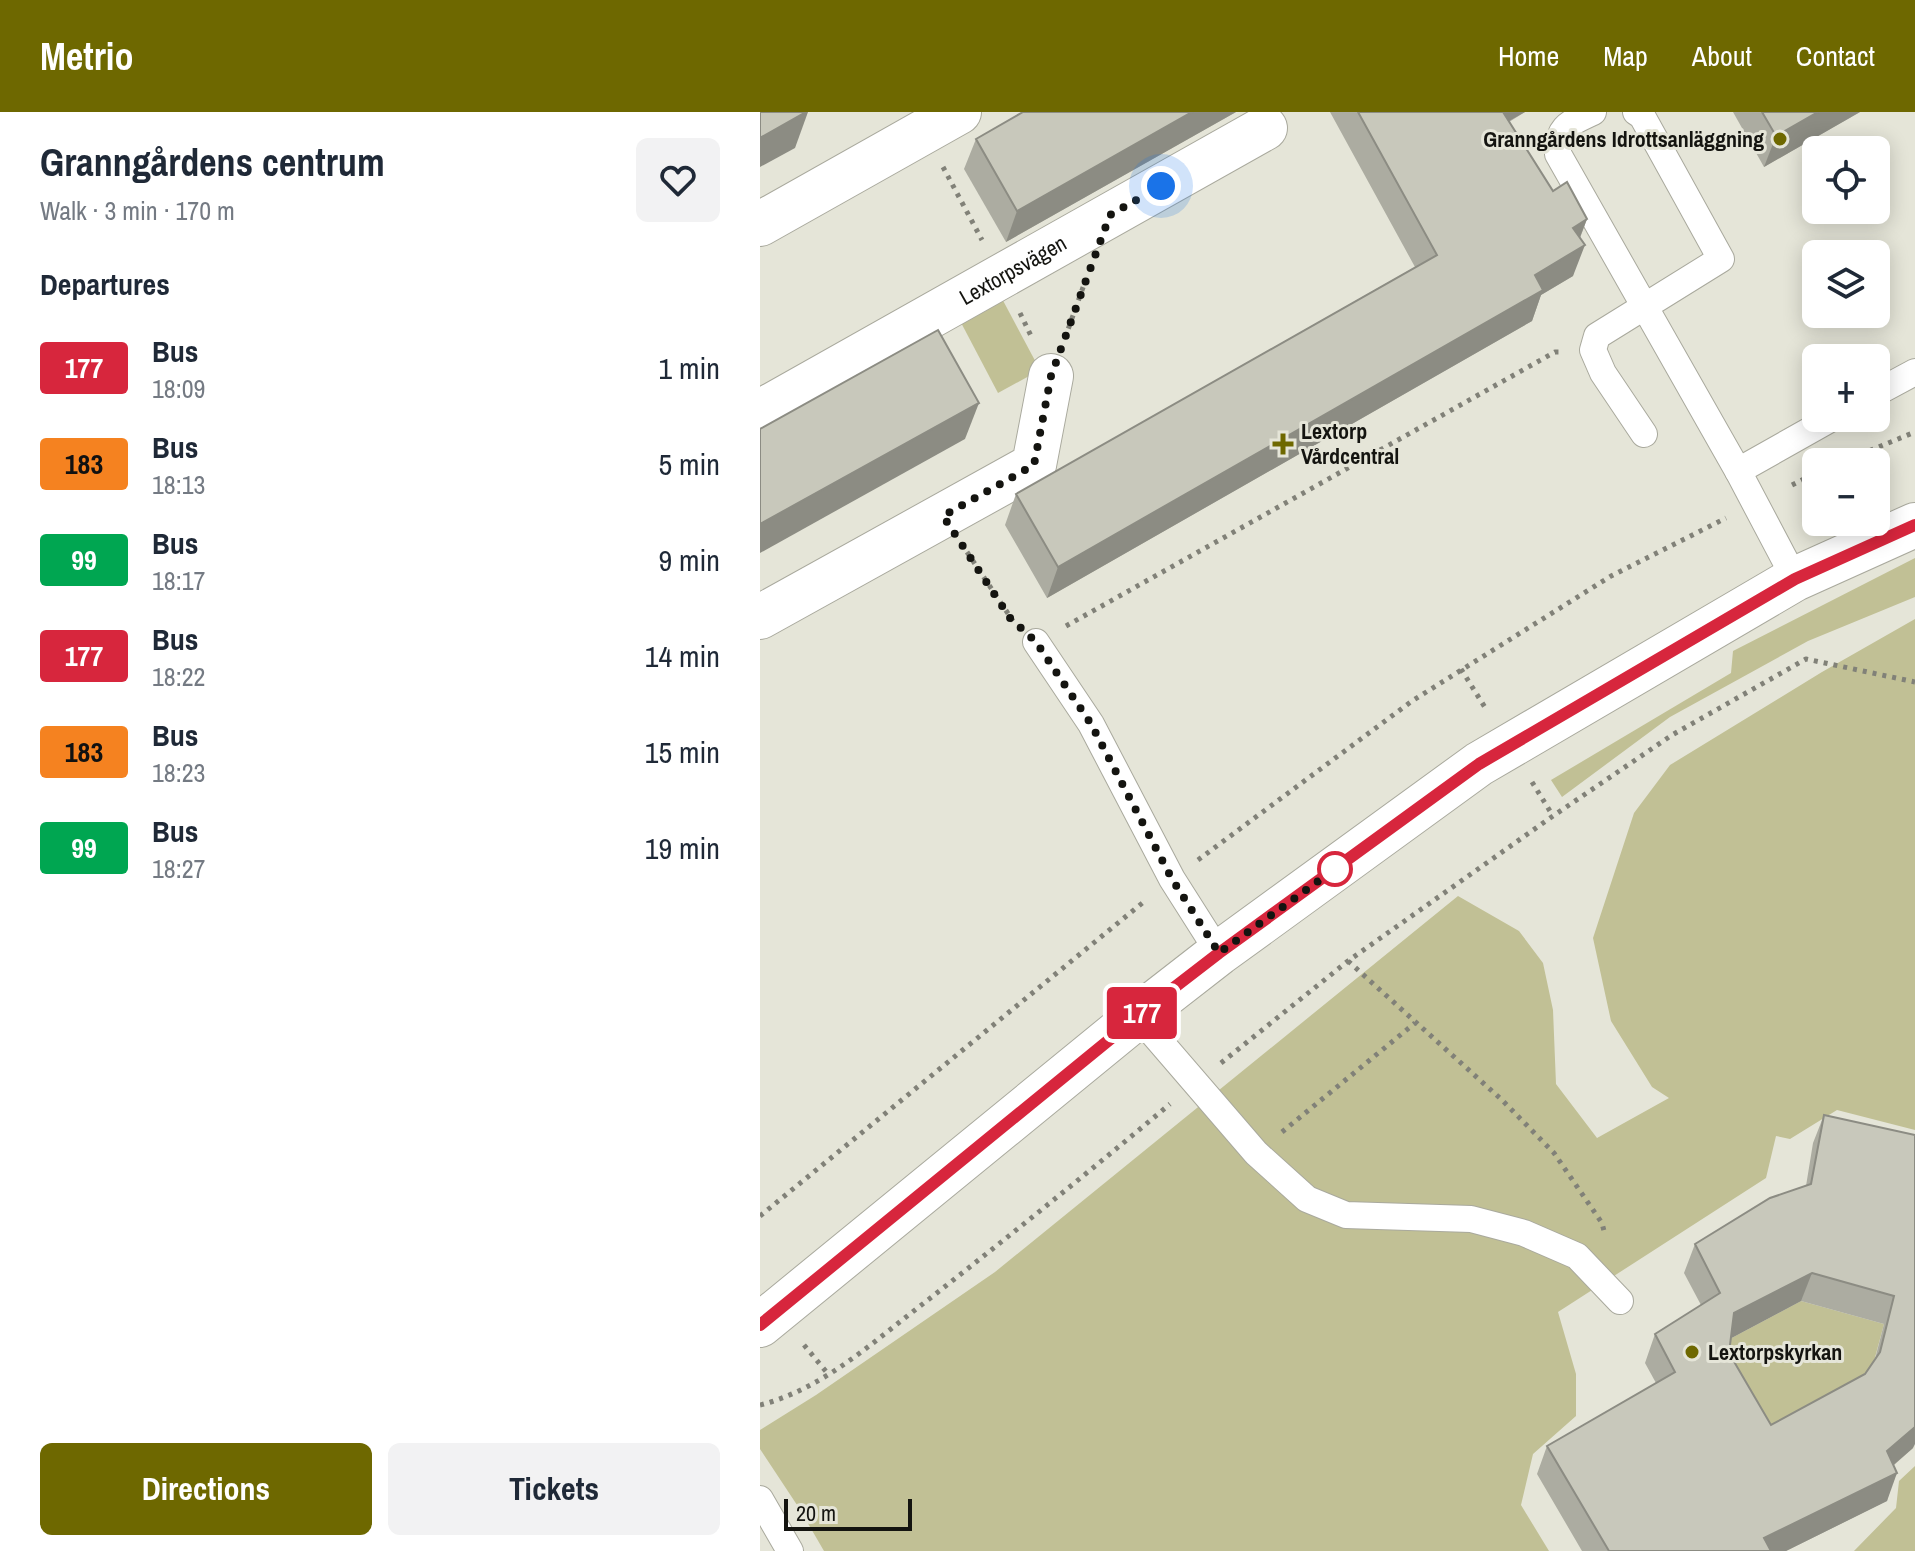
<!DOCTYPE html>
<meta charset="utf-8">
<style>
body{margin:0;font-family:"Archivo Narrow",sans-serif;background:#f2f2f3;color:#1f2937;height:100vh;display:flex;flex-direction:column;font-size:30px;white-space:nowrap}
*{box-sizing:border-box;margin:0}
p{font-size:26px;color:#747a83}
.icon{flex:none;width:44px;height:44px;fill:none;stroke:currentColor;stroke-width:2;stroke-linecap:round;stroke-linejoin:round}
.map{position:relative;flex:1;overflow:hidden}
.details{display:flex;flex-direction:column;background:#fff;width:760px}
.details>*{flex:none}
.badge{padding:0 16px;border-radius:6px;font-size:28px;line-height:52px}
.fabs{position:absolute;left:1042px;top:24px;display:grid;gap:16px}
.fabs a{display:grid;place-items:center;width:88px;height:88px;border-radius:12px;background:#fff;box-shadow:0 4px 20px #0003;font-size:40px}
.scale{position:absolute;left:24px;bottom:20px;width:128px;box-sizing:border-box;padding-left:8px;border:4px solid #141410;border-top:0;font-size:22px;line-height:28px;white-space:nowrap;color:#141410;-webkit-text-stroke:6px #e5e5d8;paint-order:stroke}
.you{position:absolute;width:40px;height:40px;margin:-20px;border:6px solid #fff;border-radius:50%;background:#1a73e8;box-shadow:0 0 0 12px #1a73e833}
.map>.badge{position:absolute;translate:-50% -50%;box-shadow:0 0 0 4px #fff}
h2{padding:0 40px;font-size:30px;line-height:72px}
.round{display:grid;place-items:center;flex:none;width:84px;height:84px;border-radius:12px;background:#f2f2f3}
.head{display:flex;align-items:center;justify-content:space-between;height:136px;padding:0 40px}
h1{font-size:38px;font-weight:700;line-height:60px}
.action{display:flex;gap:16px;margin-top:auto;padding:16px 40px}
.action a{flex:1;height:92px;border-radius:12px;background:#6e6800;color:#fff;font-size:32px;font-weight:700;line-height:92px;text-align:center}
.action a+a{background:#f2f2f3;color:#1f2937}
ul{padding:0;list-style:none}
li{display:flex;align-items:center;gap:24px;height:96px;padding:0 40px}
li div{flex:1}
li b{display:block;font-size:30px}
li em{font-style:normal}
li .badge{min-width:88px;font-weight:700;text-align:center}
header{display:flex;align-items:center;gap:48px;box-sizing:border-box;height:112px;padding:0 40px;background:#6e6800;color:#fff}
header strong{font-size:38px}
nav{display:flex;gap:44px;margin-inline-start:auto;font-size:28px}
main{display:flex;flex:1;min-height:0}
.map>svg:first-child{display:block}
.green{fill:#c1c095}
.lines{fill:none;stroke-linecap:round;stroke-linejoin:round}
.lane-casing{stroke:#a9a99d;stroke-width:28}
.street-casing{stroke:#a9a99d;stroke-width:46}
.secondary-casing{stroke:#a9a99d;stroke-width:46}
.path{stroke:#818178;stroke-width:5;stroke-dasharray:4 6;stroke-linecap:butt}
.lane{stroke:#fff;stroke-width:26}
.street{stroke:#fff;stroke-width:44}
.secondary{stroke:#fff;stroke-width:44}
.wall{fill:#acaca1;fill-rule:evenodd}
.shaded-wall{fill:#8c8c83}
.building{fill:#c8c8bb;stroke:#8c8c83;stroke-width:2;fill-rule:evenodd}
.line-casing{stroke:#fff;stroke-width:18}
.line{stroke:#d7263d;stroke-width:12}
.walk{stroke:#141410;stroke-width:8;stroke-dasharray:0 14.4}
.poi-dot{fill:#6e6800;stroke:#e5e5d8;stroke-width:3}
.stop-dot{fill:#fff;stroke:#d7263d;stroke-width:4}
.labels{text-anchor:middle;stroke-width:6;stroke-linejoin:round;paint-order:stroke}
.poi-label{font-size:22px;font-weight:bold;fill:#141410;stroke:#e5e5d8;text-anchor:start}
.street-label{font-size:22px;fill:#141410;stroke:#e5e5d8}
</style>
<header>
<strong>Metrio</strong>
<nav><a>Home</a><a>Map</a><a>About</a><a>Contact</a></nav>
</header>
<main>
<section class="details">
<div class="head"><div><h1>Granngårdens centrum</h1><p>Walk · 3 min · 170 m</p></div><a class="round"><svg class="icon" aria-label="heart" viewBox="0 0 24 24"><path d="M12 20l-8-8c-3-5 5-10 8-4 3-6 11-1 8 4z"/></svg></a></div>
<h2>Departures</h2>
<ul>
<li><span class="badge" style="background:#d7263d;color:#fff">177</span><div><b>Bus</b><p>18:09</p></div><em>1 min</em></li>
<li><span class="badge" style="background:#f58220;color:#111">183</span><div><b>Bus</b><p>18:13</p></div><em>5 min</em></li>
<li><span class="badge" style="background:#00a651;color:#fff">99</span><div><b>Bus</b><p>18:17</p></div><em>9 min</em></li>
<li><span class="badge" style="background:#d7263d;color:#fff">177</span><div><b>Bus</b><p>18:22</p></div><em>14 min</em></li>
<li><span class="badge" style="background:#f58220;color:#111">183</span><div><b>Bus</b><p>18:23</p></div><em>15 min</em></li>
<li><span class="badge" style="background:#00a651;color:#fff">99</span><div><b>Bus</b><p>18:27</p></div><em>19 min</em></li>
</ul>
<div class="action"><a>Directions</a><a>Tickets</a></div>
</section>
<div class="map">
<svg width="1155" height="1439" viewBox="0 0 1155 1439">
<rect width="100%" height="100%" fill="#e5e5d8"/>
<g class="green">
<path d="M239 181 280 258 238 281 197 203Z"/>
<path d="M1155 446V485L1048 529 910 605 802 685 791 668 971 561 973 539Z"/>
<path d="M1155 507V1018L1077 998 1030 1027 1016 1024 1006 1066 798 1200 816 1262V1304L773 1342 761 1393 789 1439H64L39 1396 0 1337V1318L56 1283 235 1160 698 784 759 819 783 851 793 898 796 972 837 1026 909 986 892 975 851 909 833 826 874 701 910 653 1062 560Z"/>
<path d="M1041 1189 1124 1212 1109 1268 1001 1341 964 1230Z"/>
<path d="M1155 1354V1439H1094L1136 1396 1139 1369Z"/>
</g>
<g class="lines">
<g class="lane-casing">
<g id="lane">
<path d="M833 0C810 11 797 14 798 42L978 359 1035 467"/>
<path d="M876 0 882 4 961 147 837 224 833 238 843 261 884 322"/>
<path d="M1116 281 1155 260"/>
<path d="M978 359 1072 306"/>
<path d="M276 530 331 612 412 767 459 841"/>
<path d="M378 904 496 1041 547 1087 586 1103 711 1107 764 1121 817 1144 860 1189"/>
<path d="M0 1387 30 1439"/>
</g>
</g>
<g class="street-casing">
<g id="street">
<path d="M0 112 199 0"/>
<path id="s1" d="M0 300 505 16"/>
<path d="M0 505 274 353 291 264"/>
</g>
</g>
<g class="secondary-casing">
<path id="secondary" d="M0 1213 378 904 459 841 719 652 1035 467 1155 413"/>
</g>
<g class="path">
<path d="M183 55 222 128"/>
<path d="M260 201 273 228"/>
<path d="M305 226 326 167"/>
<path d="M1082 350 1155 320"/>
<path d="M1032 373 1056 361"/>
<path d="M207 440 253 509"/>
<path d="M306 514 795 240H800"/>
<path d="M701 557 726 597"/>
<path d="M772 670 793 704"/>
<path d="M438 748 652 589 851 464 966 406"/>
<path d="M588 849 742 988 794 1041 842 1111 844 1119"/>
<path d="M461 951 588 849 793 704 912 623 1046 547 1155 570"/>
<path d="M522 1020 655 911"/>
<path d="M0 1104 386 788"/>
<path d="M44 1233 69 1263"/>
<path d="M0 1293C63 1277 113 1230 164 1191 247 1126 329 1060 410 992"/>
</g>
<use href="#lane" class="lane"/>
<use href="#street" class="street"/>
<use href="#secondary" class="secondary"/>
</g>
<g class="wall">
<path d="M476 0 246 130 204 57 216 27Z"/>
<path d="M570 0H765L749 10 793 79 827 107 820 126 813 164 781 183 772 209 287 486 245 413 256 382 655 155Z"/>
<path d="M973 0H1100L1004 55Z"/>
<path d="M1064 1003 1155 1023 1153 1336 1134 1353 1127 1389 1026 1439H822L777 1362 787 1334 896 1271 885 1251 895 1222 941 1193 924 1161 935 1132 1046 1074 1053 1031ZM1041 1189 1124 1212 1115 1247 1105 1262 1011 1313 969 1241 971 1226Z"/>
</g>
<g class="shaded-wall">
<path d="M46 0H48L35 36 0 55V26Z"/>
<path d="M432 0H476L246 130 257 99Z"/>
<path d="M734 0H765L726 22Z"/>
<path d="M1058 0H1100L1004 55 1016 24Z"/>
<path d="M827 107 815 138 813 116Z"/>
<path d="M825 133 813 164 781 183 772 209 287 486 298 455Z"/>
<path d="M219 291 205 327 0 441V412Z"/>
<path d="M1052 1161 1041 1189 964 1230 974 1201Z"/>
<path d="M1155 1315V1332L1153 1336 1116 1368 1127 1339Z"/>
<path d="M1137 1361 1127 1389 1026 1439H999L1004 1426Z"/>
</g>
<g class="building">
<path d="M0 0H46L0 26Z"/>
<path d="M263 0H432L257 99 216 27Z"/>
<path d="M598 0H743L793 79 807 70 827 107 813 116 825 133 775 163 783 178 298 455 256 382 677 143Z"/>
<path d="M1002 0H1058L1016 24Z"/>
<path d="M178 218 219 291 0 412V317Z"/>
<path d="M1064 1003 1155 1023V1315L1127 1339 1137 1361 1004 1426 1011 1439H849L787 1334 915 1260 895 1222 960 1181 935 1132 1010 1086 1051 1072ZM1052 1161 1134 1184 1120 1240 1105 1262 1011 1313 969 1241 974 1201Z"/>
</g>
<g class="lines">
<g class="line-casing">
<path id="line" d="M0 1213 398 888 459 841 719 652 1035 467 1155 413"/>
</g>
<use href="#line" class="line"/>
<path class="walk" d="M401 74 350 103 291 264 274 353 183 404 250 506 276 530 331 612 412 767 459 841 575 757"/>
</g>
<g class="poi-dot">
<circle cx="1020" cy="27" r="8"/>
<path d="M519 320h8v8h8v8h-8v8h-8v-8h-8v-8h8z"/>
<circle cx="932" cy="1240" r="8"/>
</g>
<circle class="stop-dot" cx="575" cy="757" r="16"/>
<g class="labels">
<g class="poi-label">
<text x="1004" y="35" text-anchor="end">Granngårdens Idrottsanläggning</text>
<text x="541" y="327">Lextorp<tspan x="541" dy="25">Vårdcentral</tspan></text>
<text x="948" y="1248">Lextorpskyrkan</text>
</g>
<g class="street-label">
<text dy="8" stroke="none"><textPath href="#s1" startOffset="290">Lextorpsvägen</textPath></text>
</g>
</g>
</svg>
<div class="fabs">
<a><svg class="icon" aria-label="locate" viewBox="0 0 24 24"><circle cx="12" cy="12" r="6"/><path d="M12 2v4M12 18v4M2 12h4M18 12h4"/></svg></a>
<a><svg class="icon" aria-label="layers" viewBox="0 0 24 24"><path d="M12 4l9 5-9 5-9-5zM3 14l9 5 9-5"/></svg></a>
<a>+</a>
<a>−</a>
</div>
<div class="scale">20 m</div>
<div class="you" style="left:401px;top:74px"></div>
<b class="badge" style="left:382px;top:901px;background:#d7263d;color:#fff">177</b>
</div>
</main>
